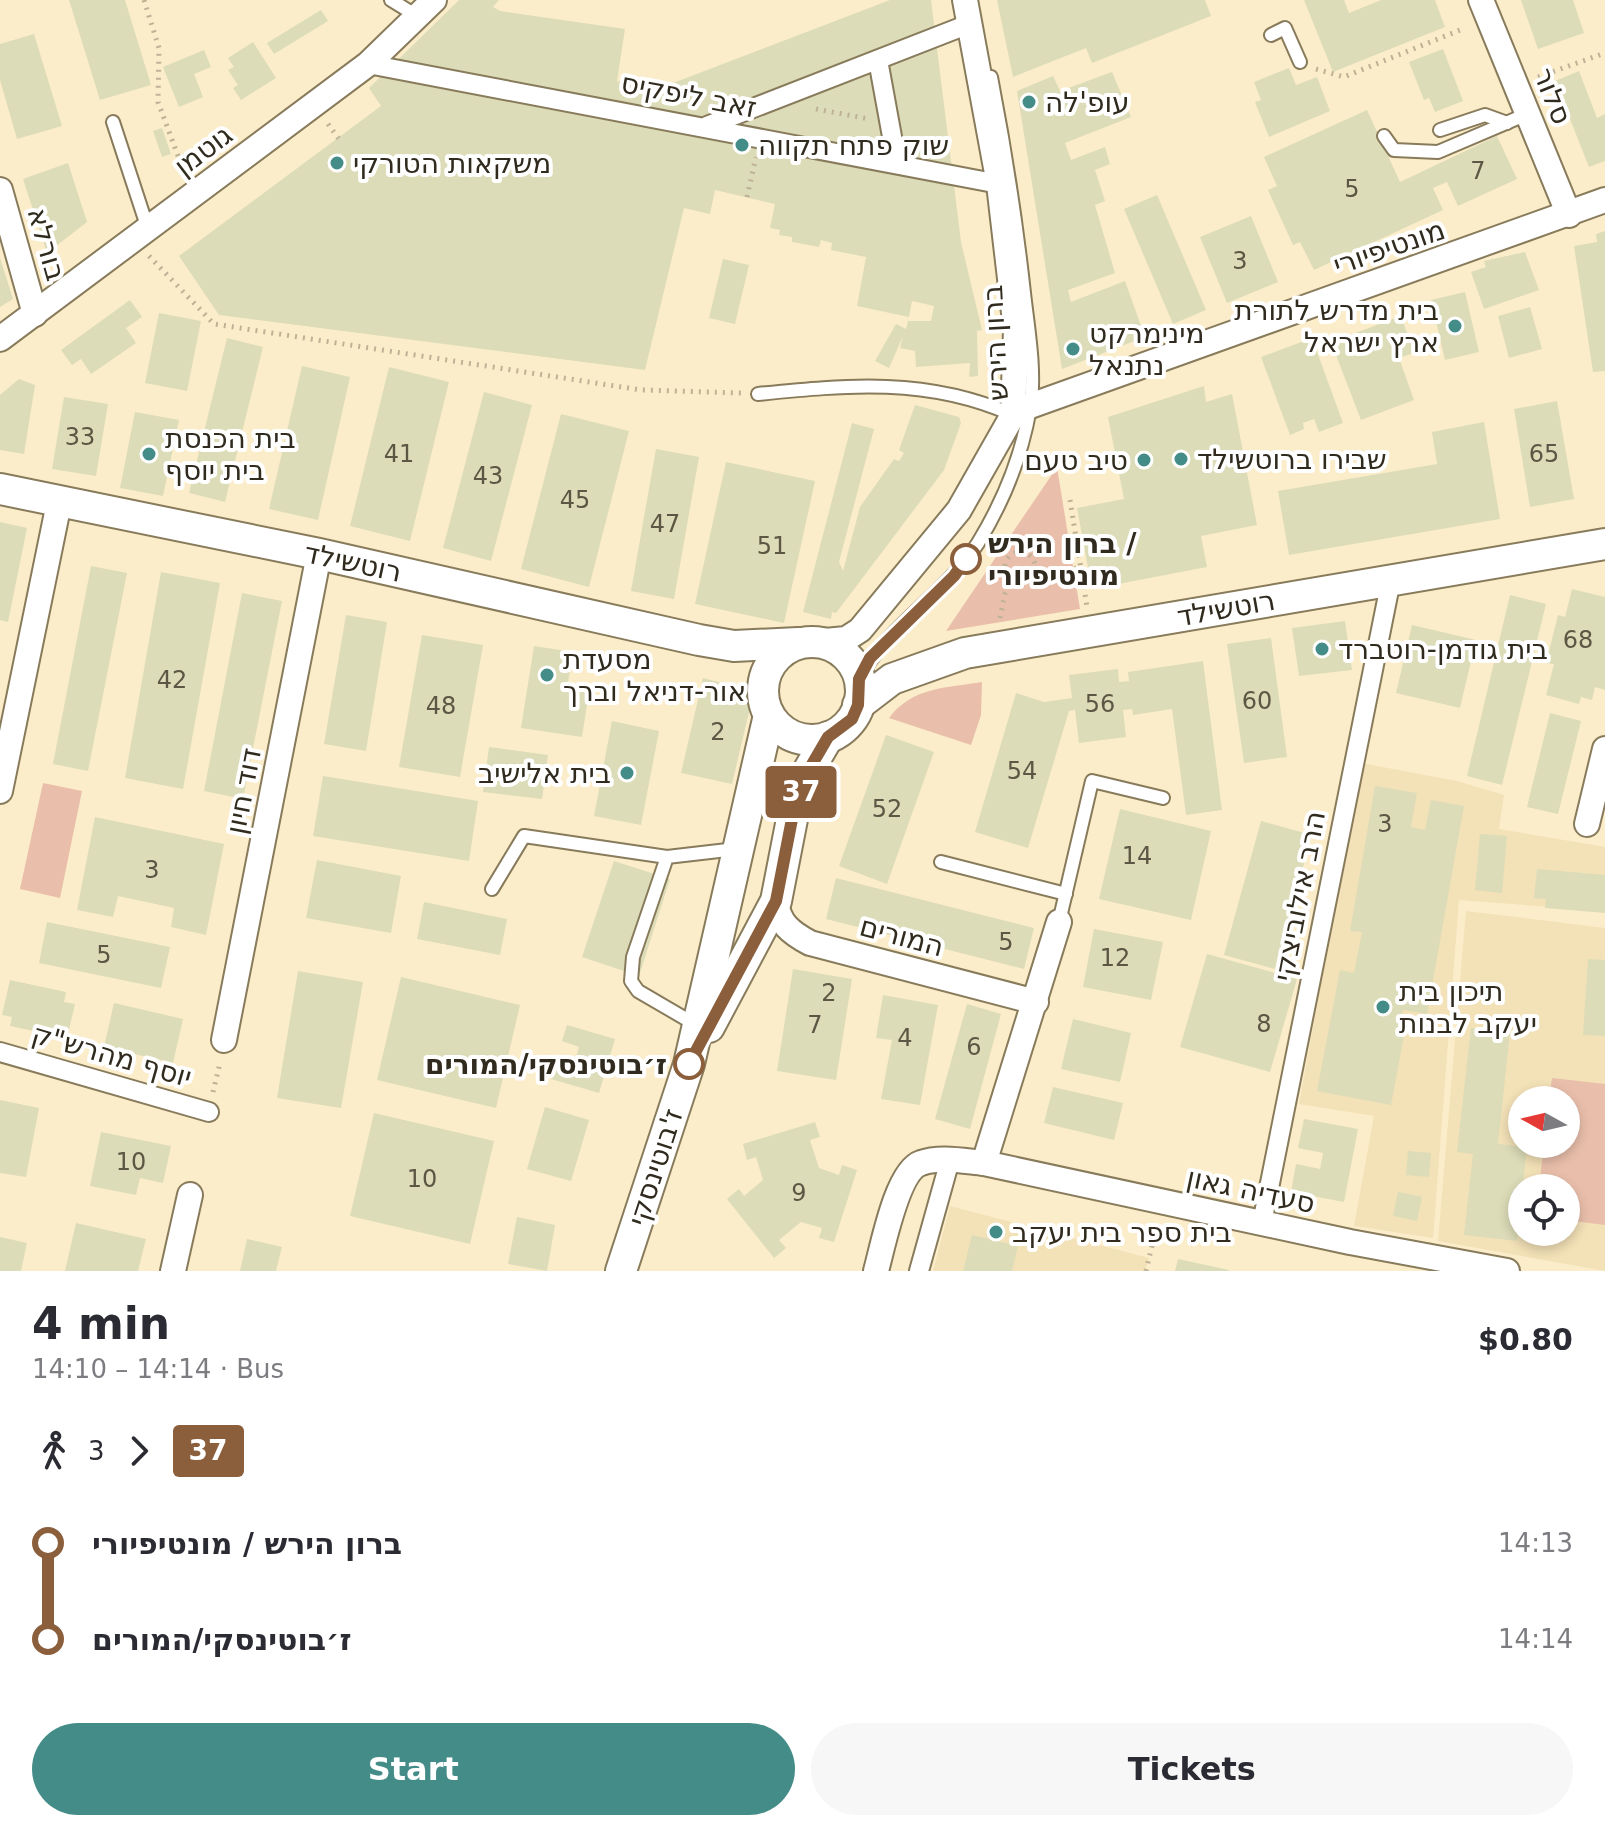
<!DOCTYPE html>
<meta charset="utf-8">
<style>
body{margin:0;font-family:"DejaVu Sans",Heebo,sans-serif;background:#f7f7f7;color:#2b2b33;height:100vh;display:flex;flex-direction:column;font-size:30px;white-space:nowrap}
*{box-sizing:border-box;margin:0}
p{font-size:26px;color:#7c7c81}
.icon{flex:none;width:44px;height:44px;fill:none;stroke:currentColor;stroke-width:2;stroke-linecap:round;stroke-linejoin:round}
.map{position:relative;height:1271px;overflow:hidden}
.side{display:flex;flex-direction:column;background:#fff;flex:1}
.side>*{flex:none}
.badge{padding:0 16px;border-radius:6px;font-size:28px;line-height:52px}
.needle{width:52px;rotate:278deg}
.fabs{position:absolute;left:1508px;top:1086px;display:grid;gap:16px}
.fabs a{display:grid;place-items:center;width:72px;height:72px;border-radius:50%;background:#fff;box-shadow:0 4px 12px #0003;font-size:40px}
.map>.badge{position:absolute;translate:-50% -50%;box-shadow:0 0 0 4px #fff}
.legs{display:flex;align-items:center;gap:12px;height:88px;padding:0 32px;font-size:26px}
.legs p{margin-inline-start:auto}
.overview{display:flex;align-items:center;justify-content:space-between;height:136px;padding:0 32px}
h1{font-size:44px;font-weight:700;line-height:60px}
.button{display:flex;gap:16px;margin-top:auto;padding:16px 32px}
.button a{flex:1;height:92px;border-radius:48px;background:#448c87;color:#fff;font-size:32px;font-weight:700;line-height:92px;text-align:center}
.button a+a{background:#f7f7f7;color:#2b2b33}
ul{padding:0 32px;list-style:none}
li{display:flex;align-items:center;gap:28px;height:96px;font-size:30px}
li i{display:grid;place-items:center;width:12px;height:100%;margin:0 10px;background:currentColor}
li i::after{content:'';width:20px;height:20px;margin:-10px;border:6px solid;border-radius:50%;background:#fff}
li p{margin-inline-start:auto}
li:first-child i{background:linear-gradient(#0000 50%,currentColor 0)}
li:last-child i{background:linear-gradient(currentColor 50%,#0000 0)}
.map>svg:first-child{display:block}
.built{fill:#f3e1b7;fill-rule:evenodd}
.green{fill:#e9bfab}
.building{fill:#dcdcb8}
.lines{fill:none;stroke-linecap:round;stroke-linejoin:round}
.service-casing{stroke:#887b5b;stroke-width:16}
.pedestrian-casing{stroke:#887b5b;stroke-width:22}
.minor-casing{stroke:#887b5b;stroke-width:28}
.tertiary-casing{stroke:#887b5b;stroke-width:34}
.path{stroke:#beb296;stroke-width:5;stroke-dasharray:2 6;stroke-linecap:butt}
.service{stroke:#fff;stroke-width:12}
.pedestrian{stroke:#fff;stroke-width:18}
.minor{stroke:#fff;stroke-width:24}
.tertiary{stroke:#fff;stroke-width:30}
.line-1-casing{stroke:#fff;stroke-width:18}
.line-1{stroke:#8b5e3c;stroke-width:12}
.poi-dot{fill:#448c87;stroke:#fff;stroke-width:3}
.stop-1-dot{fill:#fff;stroke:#8b5e3c;stroke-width:4}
.labels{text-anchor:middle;stroke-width:8;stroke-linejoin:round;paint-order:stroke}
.number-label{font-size:24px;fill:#5b5744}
.street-label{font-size:28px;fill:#302b1e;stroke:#fff}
.poi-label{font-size:28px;fill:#302b1e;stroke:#fff;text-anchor:start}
.stop-label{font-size:28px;font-weight:bold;fill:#302b1e;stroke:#fff;text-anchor:start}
</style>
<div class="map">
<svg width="1605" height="1271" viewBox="0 0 1605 1271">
<rect width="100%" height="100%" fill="#fcedca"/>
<g class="built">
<path d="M1361 763 1457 781 1504 795 1499 829 1605 847V911L1459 900 1433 1238 1354 1226 1374 1116 1299 1104Z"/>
<path d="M1466 911 1605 928V1271L1438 1241ZM1522 1100H1566V1144H1522ZM1522 1188H1566V1232H1522Z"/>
<path d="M950 1206 1149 1258 1145 1271H933Z"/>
</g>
<g class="green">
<path d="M1057 467 1080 609 946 631Z"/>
<path d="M982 682 981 715 971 745 889 718C912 687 946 688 982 682Z"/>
<path d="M43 783 82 791 60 898 20 889Z"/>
<path d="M1552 1078 1605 1084V1225L1566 1220V1188H1539L1544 1144H1566V1100H1549Z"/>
</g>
<g class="building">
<path d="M69 0H125L151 85 100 100Z"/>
<path d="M459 0H499L493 7 500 11 625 29 617 81 660 88 890 0H931L961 242 982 330 977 331 978 376 969 377 970 363 916 367 915 351 900 348 903 336 889 368 875 361 896 324 906 329 908 321H931L934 306 912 301 909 317 857 306 866 257 831 250 832 243 821 240 819 247 792 242V237L779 235 780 230 770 228 775 204 715 190 710 214 684 208 645 370 219 315 179 256 381 106 369 88Z"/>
<path d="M997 0H1205L1211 16 1092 63 1086 48 1013 77Z"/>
<path d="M1304 0H1344L1349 13 1381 0H1435L1445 27 1333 72Z"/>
<path d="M1521 0H1573L1584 33 1538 49Z"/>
<path d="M321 10 328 21 274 54 267 43Z"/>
<path d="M34 34 62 126 17 139 0 80V44Z"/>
<path d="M253 42 276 78 241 100 233 88 238 85 228 70 234 67 228 58Z"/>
<path d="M1443 49 1463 101 1435 112 1429 98 1424 100 1409 62Z"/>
<path d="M204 50 211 67 194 74 203 97 179 107 163 67Z"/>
<path d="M1289 68 1296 85 1317 77 1330 111 1269 137 1255 102 1261 100 1254 82Z"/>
<path d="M1579 71 1597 118 1605 114V161L1589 167 1555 81Z"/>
<path d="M1112 72 1131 117 1065 143 1071 160 1105 147 1110 164 1095 170 1105 201 1095 205 1115 273 1068 290 1071 302 1125 281 1145 337 1062 369 1017 91 1053 76 1060 91Z"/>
<path d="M1367 110 1400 182 1497 136 1517 179 1458 206 1447 182 1433 188 1443 210 1314 270 1300 242 1293 245 1268 190 1277 186 1264 157Z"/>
<path d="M162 128 171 154 162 157 153 131Z"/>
<path d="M68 163 87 222 47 253 23 179Z"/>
<path d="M1157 195 1206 310 1173 324 1124 209Z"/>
<path d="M1251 216 1278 282 1227 303 1200 237Z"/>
<path d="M1605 231V371L1593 372 1574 246 1597 242 1596 234Z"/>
<path d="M1525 252 1539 290 1484 309 1471 272 1486 267 1484 261Z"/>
<path d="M0 258 13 299 0 307Z"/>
<path d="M723 259 749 265 735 324 709 318Z"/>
<path d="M1465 292 1479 352 1445 360 1431 300Z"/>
<path d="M130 300 142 317 126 328 136 343 91 374 81 359 72 365 61 350Z"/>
<path d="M1530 307 1542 349 1509 358 1498 316Z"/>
<path d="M159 313 201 321 187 391 145 383Z"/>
<path d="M1401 316 1414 353 1399 358 1414 400 1361 420 1331 342Z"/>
<path d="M227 338 263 347 225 502 189 493Z"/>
<path d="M1312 338 1343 423 1319 432 1314 419 1303 423 1304 429 1290 435 1261 357Z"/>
<path d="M302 366 350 377 318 520 269 509Z"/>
<path d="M389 367 449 382 410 541 350 526Z"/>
<path d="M19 379 35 385 24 454 0 450V395Z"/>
<path d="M1204 386 1206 402 1232 394 1257 525 1201 536 1207 567 1092 589 1077 508 1124 499 1108 417Z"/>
<path d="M484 392 532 405 491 561 443 548Z"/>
<path d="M64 397 108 404 96 476 52 469Z"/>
<path d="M1557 401 1574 499 1530 507 1514 409Z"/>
<path d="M915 405 959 417 961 423 944 470 836 613 832 612 831 619 803 612 852 423 874 429 839 562 843 571 860 507 894 459 899 461 904 453 899 450Z"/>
<path d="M135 412 179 420 163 496 120 488Z"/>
<path d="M561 414 629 431 589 587 521 569Z"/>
<path d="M1484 422 1500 519 1289 555 1278 491 1437 464 1432 432Z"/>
<path d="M656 449 699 457 674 599 631 591Z"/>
<path d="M726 462 815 481 784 623 695 604Z"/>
<path d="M0 522 27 528 8 622 0 620Z"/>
<path d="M91 566 127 573 88 771 53 764Z"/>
<path d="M161 572 220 583 183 789 125 778Z"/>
<path d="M1572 589 1605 597V690L1595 687 1592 700 1581 697 1579 704 1546 695 1554 664 1546 663 1558 615 1565 617Z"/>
<path d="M242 593 282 601 243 799 204 791Z"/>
<path d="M1510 595 1546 604 1502 785 1467 776Z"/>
<path d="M346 615 387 622 366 751 324 744Z"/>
<path d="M1345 621 1352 670 1299 676 1292 628Z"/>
<path d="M1412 625 1476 640 1460 708 1396 693Z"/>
<path d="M422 635 483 645 460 777 399 767Z"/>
<path d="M1271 638 1287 757 1244 763 1227 644Z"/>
<path d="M534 646 573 652 567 689 589 692 582 737 521 728Z"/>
<path d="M1203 661 1222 810 1186 815 1172 709 1133 715 1132 709 1123 710 1126 737 1079 743 1075 710 1069 711 1028 848 975 832 1016 693 1044 702 1072 698 1069 675 1118 669 1119 682 1129 681 1128 672Z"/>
<path d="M703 678 754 691 732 784 681 773Z"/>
<path d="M1550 713 1581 721 1558 814 1527 807Z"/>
<path d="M612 721 659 731 641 825 594 816Z"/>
<path d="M886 735 934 752 887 884 839 866Z"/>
<path d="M489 747 548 755 542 799 483 792Z"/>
<path d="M323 776 478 801 469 861 313 836Z"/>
<path d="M1375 786 1417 793 1411 827 1425 830 1431 800 1464 806 1427 1014 1403 1010 1399 1028 1405 1030 1391 1105 1317 1091 1340 970 1354 973 1362 932 1350 931Z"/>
<path d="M1120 809 1211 831 1191 920 1099 899Z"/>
<path d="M95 817 224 844 206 935 171 927 174 908 118 896 113 917 77 910Z"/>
<path d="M1261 821 1312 835 1275 969 1224 955Z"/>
<path d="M1480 834 1507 836 1502 893 1475 890Z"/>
<path d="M317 860 401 876 391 933 306 918Z"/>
<path d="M614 861 670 879 639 976 582 957Z"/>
<path d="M1537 869 1605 875V913L1545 908 1546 899 1534 898Z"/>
<path d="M836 878 1034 928 1024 969 826 919Z"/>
<path d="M424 902 507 919 500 955 417 939Z"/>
<path d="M47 922 170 947 161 988 39 963Z"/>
<path d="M1094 929 1163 942 1151 1000 1083 987Z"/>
<path d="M1207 954 1297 979 1270 1072 1180 1047Z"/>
<path d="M1588 959 1605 960V1036L1583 1035Z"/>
<path d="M793 969 852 979 836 1080 777 1071Z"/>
<path d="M298 971 363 982 341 1108 277 1098Z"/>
<path d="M401 977 520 1005 496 1108 377 1080Z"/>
<path d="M10 980 66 992 64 1002 75 1004 67 1038 10 1026 12 1017 2 1015Z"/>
<path d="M883 995 938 1005 920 1105 881 1099 892 1040 876 1038Z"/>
<path d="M114 1003 183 1019 173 1063 104 1047Z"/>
<path d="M967 1004 1001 1014 970 1129 935 1119Z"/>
<path d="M1073 1019 1131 1033 1120 1082 1061 1069Z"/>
<path d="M567 1025 615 1039 599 1093 551 1079 556 1063 573 1068 579 1047 562 1041Z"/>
<path d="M1471 1028 1510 1032 1498 1144 1527 1147 1517 1241 1464 1235 1473 1154 1457 1152Z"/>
<path d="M1053 1087 1123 1103 1114 1140 1044 1123Z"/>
<path d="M0 1100 39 1108 26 1177 0 1173Z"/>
<path d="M545 1107 589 1120 571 1181 527 1169Z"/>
<path d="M374 1113 494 1141 470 1244 350 1216Z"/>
<path d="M1304 1119 1358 1129 1344 1202 1291 1192 1296 1164 1320 1169 1323 1153 1298 1148Z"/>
<path d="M815 1122 820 1137 810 1140 819 1168 839 1175 842 1165 857 1170 834 1242 819 1238 822 1228 801 1222 779 1240 786 1248 774 1258 727 1199 739 1189 744 1196 763 1180 756 1157 747 1160 743 1144Z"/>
<path d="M101 1132 171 1146 163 1183 140 1178 136 1195 90 1186Z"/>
<path d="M1408 1151 1431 1153 1429 1177 1406 1175Z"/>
<path d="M1398 1192 1422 1197 1417 1221 1393 1216Z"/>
<path d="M517 1217 555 1225 547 1271 508 1264Z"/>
<path d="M76 1223 146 1239 138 1271H65Z"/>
<path d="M972 1235 1018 1246 1012 1271H963Z"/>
<path d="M0 1237 27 1243 21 1271H0Z"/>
<path d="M247 1239 282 1247 276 1271H240Z"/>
<path d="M1178 1259 1229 1270V1271H1175Z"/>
</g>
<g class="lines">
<g class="service-casing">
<g id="service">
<path d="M391 0 417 16"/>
<path d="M1271 35 1285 28 1300 62"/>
<path d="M113 122 148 229"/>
<path d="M1440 130 1485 115 1507 123"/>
<path d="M1384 136 1394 150 1438 152 1527 114"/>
<path d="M758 394C847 385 928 377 1013 415"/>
<path d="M859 679C887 626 945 595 978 543 1003 502 1022 455 1030 408 1036 372 1028 329 1024 293 1016 220 1005 149 991 77"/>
<path d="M941 862 1066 894"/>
<path d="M492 889 524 836 667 857"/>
<path d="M1059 922 1092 781 1163 798"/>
<path d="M698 1026 638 991 631 981 633 957 667 857 736 849"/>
</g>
</g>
<g class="pedestrian-casing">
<g id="pedestrian">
<path d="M878 60 897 164"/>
<path d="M368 64 999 184"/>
<path d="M707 126 969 24"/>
<path d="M0 1052 209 1112"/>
<path d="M1262 1223 1391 580"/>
<path d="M919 1271 950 1160"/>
</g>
</g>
<g class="minor-casing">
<g id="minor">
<path d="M1481 0 1569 215"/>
<path d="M0 190 35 314"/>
<path d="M0 339 368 64 434 0"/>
<path d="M1013 415 1030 406 1605 200"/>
<path d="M814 642 846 639 860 630 959 510 1013 415 1016 330 999 184 965 0"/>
<path d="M0 791 59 503"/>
<path d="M1587 824 1605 749"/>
<path d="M776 901C778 923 791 933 810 943L1036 1002"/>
<path d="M224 1040 319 554"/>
<path d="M984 1163 1059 922"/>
<path d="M173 1271 190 1195"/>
<path d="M876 1271C883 1246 897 1171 921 1163 940 1156 963 1161 984 1163L1350 1242 1507 1271"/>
</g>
</g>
<g class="tertiary-casing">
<g id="tertiary">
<path d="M0 489 319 554 699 640 734 646 798 643"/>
<circle cx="812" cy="691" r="49"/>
<path d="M858 705 892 679 965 653 1605 544"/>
<path d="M709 1027 776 901 793 814 807 773 828 737"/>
<path d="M621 1271 689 1064 769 715"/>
</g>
</g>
<g class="path">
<path d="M144 0 159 48 158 102 184 172"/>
<path d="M1316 69 1344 77 1465 28"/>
<path d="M1538 77 1605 53"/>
<path d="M816 109 869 119"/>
<path d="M328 124 339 139"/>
<path d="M747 197 756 157"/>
<path d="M149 256 214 324 641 390 741 393"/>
<path d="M1070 500 1087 607"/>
<circle cx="1020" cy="567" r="15"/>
<path d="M1035 568 1062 571 1081 567"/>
<path d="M1000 618 1005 594 1014 581"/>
<path d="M213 1092 220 1063"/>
<path d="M1146 1271 1157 1225"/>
</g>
<use href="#service" class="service"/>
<use href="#pedestrian" class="pedestrian"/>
<use href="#minor" class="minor"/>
<use href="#tertiary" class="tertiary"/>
</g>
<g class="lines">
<g class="line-1-casing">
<path id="line-1" d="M689 1064 776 901 793 814 807 773 828 737 852 719 858 705 859 679 870 658 954 576 966 559"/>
</g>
<use href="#line-1" class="line-1"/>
</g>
<g class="poi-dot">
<circle cx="1029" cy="102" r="8"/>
<circle cx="742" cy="145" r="8"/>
<circle cx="337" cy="163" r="8"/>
<circle cx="1455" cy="326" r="8"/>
<circle cx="1073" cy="349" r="8"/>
<circle cx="149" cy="454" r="8"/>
<circle cx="1181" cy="459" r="8"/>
<circle cx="1144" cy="460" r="8"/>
<circle cx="1322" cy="649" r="8"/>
<circle cx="547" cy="675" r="8"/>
<circle cx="627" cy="773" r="8"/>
<circle cx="1383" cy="1007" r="8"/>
<circle cx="996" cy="1232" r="8"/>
</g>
<g class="stop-1-dot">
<circle cx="966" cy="559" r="14"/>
<circle cx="689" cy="1064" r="14"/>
</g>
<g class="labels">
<g class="number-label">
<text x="1478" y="179">7</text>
<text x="1352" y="197">5</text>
<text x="1240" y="269">3</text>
<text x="80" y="445">33</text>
<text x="399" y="462">41</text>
<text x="1544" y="462">65</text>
<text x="488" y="484">43</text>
<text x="575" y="508">45</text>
<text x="665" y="532">47</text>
<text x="772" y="554">51</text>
<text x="1578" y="648">68</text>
<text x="172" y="688">42</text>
<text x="1257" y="709">60</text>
<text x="1100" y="712">56</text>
<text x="441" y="714">48</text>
<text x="718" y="740">2</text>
<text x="1022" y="779">54</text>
<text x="887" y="817">52</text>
<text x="1385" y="832">3</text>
<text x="1137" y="864">14</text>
<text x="152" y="878">3</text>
<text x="1006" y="950">5</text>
<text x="104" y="963">5</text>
<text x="1115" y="966">12</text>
<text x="829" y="1001">2</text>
<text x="1264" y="1032">8</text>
<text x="815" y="1033">7</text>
<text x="905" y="1046">4</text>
<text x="974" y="1055">6</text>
<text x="131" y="1170">10</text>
<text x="422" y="1187">10</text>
<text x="799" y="1201">9</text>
</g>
<g class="street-label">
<text transform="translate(689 95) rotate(11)" y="10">זאב ליפקיס</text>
<text transform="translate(1553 96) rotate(68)" y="10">סלור</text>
<text transform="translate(203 150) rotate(-37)" y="10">גוטמן</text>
<text transform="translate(47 244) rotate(74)" y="10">בורלא</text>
<text transform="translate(1389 247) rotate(-19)" y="10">מונטיפיורי</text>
<text transform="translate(995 343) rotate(-93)" y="10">ברון הירש</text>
<text transform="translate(353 562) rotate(12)" y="10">רוטשילד</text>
<text transform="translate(1226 608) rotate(-10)" y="10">רוטשילד</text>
<text transform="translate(243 791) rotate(-79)" y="10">דוד חיון</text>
<text transform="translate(1299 896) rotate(-79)" y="10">הרב אילוביצקי</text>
<text transform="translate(902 936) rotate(15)" y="10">המורים</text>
<text transform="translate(112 1055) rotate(16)" y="10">יוסף מהרש"ק</text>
<text transform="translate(655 1167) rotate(-72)" y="10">ז'בוטינסקי</text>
<text transform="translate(1251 1190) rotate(12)" y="10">סעדיה גאון</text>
</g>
<g class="poi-label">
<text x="1045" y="112">עופ'לה</text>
<text x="758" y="155">שוק פתח תקווה</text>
<text x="353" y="173">משקאות הטורקי</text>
<text x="1439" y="320" text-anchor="end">בית מדרש לתורת<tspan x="1439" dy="32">ארץ ישראל</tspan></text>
<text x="1089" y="343">מינימרקט<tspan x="1089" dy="32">נתנאל</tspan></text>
<text x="165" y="448">בית הכנסת<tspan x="165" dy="32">בית יוסף</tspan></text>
<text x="1197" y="469">שבירו ברוטשילד</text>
<text x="1128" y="470" text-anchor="end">טיב טעם</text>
<text x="1338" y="659">בית גודמן-רוטברד</text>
<text x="563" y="669">מסעדת<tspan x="563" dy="32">אור-דניאל וברך</tspan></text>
<text x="611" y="783" text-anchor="end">בית אלישיב</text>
<text x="1399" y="1001">תיכון בית<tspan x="1399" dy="32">יעקב לבנות</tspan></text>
<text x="1012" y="1242">בית ספר בית יעקב</text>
</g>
<g class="stop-label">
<text x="988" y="553">ברון הירש /<tspan x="988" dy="32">מונטיפיורי</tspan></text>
<text x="667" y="1074" text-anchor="end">ז׳בוטינסקי/המורים</text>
</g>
</g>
</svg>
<div class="fabs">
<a><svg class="needle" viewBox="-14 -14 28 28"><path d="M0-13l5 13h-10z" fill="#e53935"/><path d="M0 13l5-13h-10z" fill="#7c7c81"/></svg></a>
<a><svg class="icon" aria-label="locate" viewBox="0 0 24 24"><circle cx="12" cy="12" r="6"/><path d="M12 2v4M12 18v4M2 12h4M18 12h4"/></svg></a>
</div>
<b class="badge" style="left:801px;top:792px;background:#8b5e3c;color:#fff">37</b>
</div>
<section class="side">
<div class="overview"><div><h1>4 min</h1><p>14:10 – 14:14 · Bus</p></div><b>$0.80</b></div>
<div class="legs"><svg class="icon" aria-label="walk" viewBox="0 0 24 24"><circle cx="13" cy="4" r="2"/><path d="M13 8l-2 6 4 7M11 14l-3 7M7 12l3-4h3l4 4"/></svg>3<svg class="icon" aria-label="forward" viewBox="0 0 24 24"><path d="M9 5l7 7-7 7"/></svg><b class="badge" style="background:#8b5e3c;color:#fff">37</b></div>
<ul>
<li><i style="color:#8b5e3c"></i><b>ברון הירש / מונטיפיורי</b><p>14:13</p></li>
<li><i style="color:#8b5e3c"></i><b>ז׳בוטינסקי/המורים</b><p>14:14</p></li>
</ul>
<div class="button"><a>Start</a><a>Tickets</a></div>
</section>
